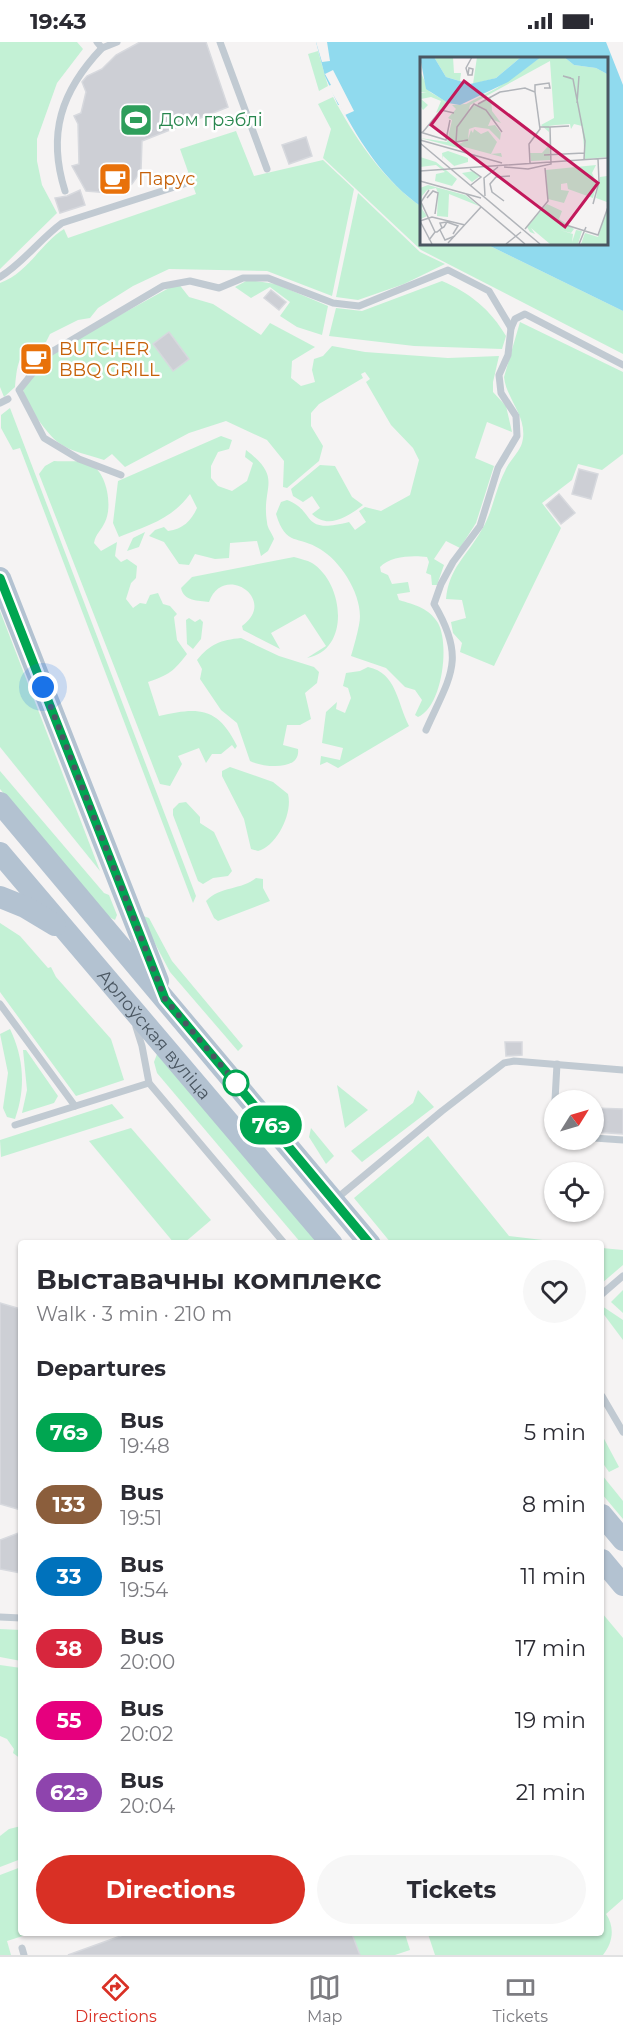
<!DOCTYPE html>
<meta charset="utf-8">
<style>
body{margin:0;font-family:Montserrat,sans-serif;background:#f7f7f7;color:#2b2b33;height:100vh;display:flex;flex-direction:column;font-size:22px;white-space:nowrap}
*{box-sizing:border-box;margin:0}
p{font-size:20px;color:#7c7c81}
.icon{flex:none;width:33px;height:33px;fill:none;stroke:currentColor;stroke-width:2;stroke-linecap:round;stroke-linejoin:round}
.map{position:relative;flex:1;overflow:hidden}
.details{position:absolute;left:18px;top:1198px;width:586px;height:696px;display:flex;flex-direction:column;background:#fff;border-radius:6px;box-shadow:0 2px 4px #0004}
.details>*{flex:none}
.badge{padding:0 12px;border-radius:20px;font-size:21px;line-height:39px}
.needle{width:39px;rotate:53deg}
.tools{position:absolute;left:544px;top:1048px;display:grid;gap:12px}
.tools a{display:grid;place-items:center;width:60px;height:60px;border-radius:50%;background:#fff;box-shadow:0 2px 4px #0004;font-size:30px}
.you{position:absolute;width:30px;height:30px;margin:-15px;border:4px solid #fff;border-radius:50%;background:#1a73e8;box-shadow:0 0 0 9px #1a73e833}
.map>.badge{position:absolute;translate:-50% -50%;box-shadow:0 0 0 3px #fff}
h2{padding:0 18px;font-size:22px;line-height:54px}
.round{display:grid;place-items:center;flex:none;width:63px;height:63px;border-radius:32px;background:#f7f7f7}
.overview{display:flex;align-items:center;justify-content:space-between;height:102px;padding:0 18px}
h1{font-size:28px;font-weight:700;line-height:45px}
.action{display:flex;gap:12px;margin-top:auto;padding:12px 18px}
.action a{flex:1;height:69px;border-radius:36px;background:#d93025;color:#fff;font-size:24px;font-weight:700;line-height:69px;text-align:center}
.action a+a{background:#f7f7f7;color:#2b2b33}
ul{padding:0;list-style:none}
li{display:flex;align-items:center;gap:18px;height:72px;padding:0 18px}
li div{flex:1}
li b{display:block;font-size:22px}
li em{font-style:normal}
li .badge{min-width:66px;font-weight:700;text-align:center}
.status{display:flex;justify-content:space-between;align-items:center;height:42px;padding:0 30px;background:#fff;direction:ltr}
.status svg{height:16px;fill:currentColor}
.dock{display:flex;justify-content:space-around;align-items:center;height:84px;border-top:2px solid #e1e1e2;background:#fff;font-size:16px;color:#7c7c81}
.dock a{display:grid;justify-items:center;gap:3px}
.dock .active{color:#d93025}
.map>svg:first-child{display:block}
.green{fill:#c3f1d5}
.water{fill:#90daee}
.pier{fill:#f5f3f3}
.building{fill:#cdcfd5;stroke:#d7d9de;stroke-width:1.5}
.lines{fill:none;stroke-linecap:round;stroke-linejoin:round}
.lane{stroke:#c1cad2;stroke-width:7}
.primary{stroke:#b3c2d1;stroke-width:22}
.line-casing{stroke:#fff;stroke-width:14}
.line{stroke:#00a651;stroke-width:9}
.walk{stroke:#4a5661;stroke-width:6;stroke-dasharray:0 10.8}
.stop-dot{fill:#fff;stroke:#00a651;stroke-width:3}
.labels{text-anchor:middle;stroke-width:5;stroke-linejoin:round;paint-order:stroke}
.leisure-label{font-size:18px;fill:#27864d;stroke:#fff;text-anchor:start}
.food-label{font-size:18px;fill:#c56008;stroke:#fff;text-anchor:start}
.street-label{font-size:18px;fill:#4a5661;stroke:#fff}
.inset-road{fill:none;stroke:#b1b4b9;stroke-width:1.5}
.view{fill:#c2185b;fill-opacity:0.15;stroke:#c2185b;stroke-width:3}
.inset-edge{fill:none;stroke:#4a5661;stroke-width:3}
</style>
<div class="status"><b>19:43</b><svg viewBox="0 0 49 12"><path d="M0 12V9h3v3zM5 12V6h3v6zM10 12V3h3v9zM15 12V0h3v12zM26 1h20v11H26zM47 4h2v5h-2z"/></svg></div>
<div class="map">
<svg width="623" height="1913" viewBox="0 0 623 1913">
<rect width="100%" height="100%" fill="#f5f3f3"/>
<g class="green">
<path d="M0 0H77L83 7 57 41 37 97V119L42 143 57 171 0 227Z"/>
<path d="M318 9 328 44 319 49 308 12Z"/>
<path d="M333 55C353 93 384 140 422 165V201H484L623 269V312L421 208 323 116 331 87 318 62Z"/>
<path d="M236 89 254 134 323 118 354 147 332 254 267 229 169 227 133 244 98 266 90 276 78 278 50 292 46 300C18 311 18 316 15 345L4 355 0 345V241C28 231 40 202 64 187L68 196 196 152 180 107Z"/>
<path d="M358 151 420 210 445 222 404 242 358 258 336 255Z"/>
<path d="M248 238 276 242 328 264 322 293 297 285 280 274 290 260 270 245 251 256 235 245Z"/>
<path d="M442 239C470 251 491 268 506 294L502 307 414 304 329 294 336 266 362 269Z"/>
<path d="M178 241 189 255 213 262 261 293 270 281 315 305 292 319 291 336 301 344 315 340 312 328 314 317 323 314 332 304 365 310 448 316 499 314 493 340V350L506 364 512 390 487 380 475 416 494 424 476 481 460 506 446 499 434 517 444 523 437 543H432L431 533 426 531 429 520 427 515C413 513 390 514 380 525L381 530 388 533 392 542 408 540 410 550 397 552 399 558C415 563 429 566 438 581 450 603 442 665 418 675L415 673 422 658 415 648 405 645 386 626 351 614C354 604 357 593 359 583 365 557 342 520 320 507 298 493 286 505 276 472L281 460 287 458C317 469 299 493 349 480L355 488 366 480 359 469 365 465 381 469 410 453 419 418 413 406 391 383 366 340 370 337 365 330 361 332 363 336 319 362 311 371V384L323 404 319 419 287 446 283 445 284 419 267 398 226 379 189 391 125 425 112 412 104 418C90 413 71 410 59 401 48 393 20 357 23 342 25 331 34 323 42 316Z"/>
<path d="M520 280 623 330V412L602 428 578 422 572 438 542 461 561 486 494 624 460 610 462 601 453 591 451 580 466 576 462 558 446 557C449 526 466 515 481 489 493 470 495 448 505 429 509 419 519 411 522 401 529 376 506 357 504 335Z"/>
<path d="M10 366 196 854 193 861 20 406 13 408 1 386V373Z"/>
<path d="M221 394 232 398 229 407 218 410 211 424V436L218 444 232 449 247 439 253 421 245 415 246 408C284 437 261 444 267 480 267 486 272 491 274 497L268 509 261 514 257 499 230 501 229 516 215 517 195 512 189 523 179 522 164 500 149 494 155 488 164 485 168 489C183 487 191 479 197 466L190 452C172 477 147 484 119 495L113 481 118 439Z"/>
<path d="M54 419C64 420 78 418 88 421 107 428 113 464 105 480 101 489 96 491 94 501L101 509 117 500 115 514 121 520 127 517 137 524 136 536 131 541 126 557 133 566 140 561 146 562 150 553 158 551 163 562 170 564 177 572 174 575 177 598 187 612C174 629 169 633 148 640L159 674C197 665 218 664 237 704L235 707 232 703 221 712H212L206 721 199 706 178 714 182 722 170 744 160 742 39 432 45 424Z"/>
<path d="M320 423 335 424 352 455 363 463C349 474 328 488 312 472L320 466 312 454 303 460 293 454 291 447Z"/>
<path d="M145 490 139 505 127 509 133 496Z"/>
<path d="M294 515C300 517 307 518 312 521 344 541 351 608 307 616L326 604 305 572 271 591 280 607 243 588 242 584C279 557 223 520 209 560 198 558 184 560 181 546L192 535Z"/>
<path d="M0 569 100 829 0 705Z"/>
<path d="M189 576 195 580 200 577 203 580 201 597 193 607 187 602 186 578Z"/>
<path d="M241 596 279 614 314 625 319 630 317 641 305 651 311 677 300 683H287L283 703 298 707C301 730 262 725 250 719L237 681 221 668 200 637 202 627 197 618C210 602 221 598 241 596Z"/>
<path d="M368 625C397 631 397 661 409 684L338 726 327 720 320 723 321 714 340 718 343 706 322 701 326 670 337 660 336 667 345 671 351 656 348 646 343 644 346 631 360 629Z"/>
<path d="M230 725 273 740 288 752C293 771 277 804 258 809L251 807 244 777 222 734V729Z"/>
<path d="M0 729 104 851 109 853 117 873 115 878 109 875 0 747Z"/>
<path d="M186 760 200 775V781L214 790 232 829 228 834 213 836 203 842 198 839 173 773V767L179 761Z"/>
<path d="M256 836 263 837V846L270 859 218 879 214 876 206 859C220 844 242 848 256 836Z"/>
<path d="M140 873 149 876 172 919 243 1004 238 1009 170 930Z"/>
<path d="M0 881 20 894 48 926 51 925 56 935 111 997 124 1038 76 1054 0 950Z"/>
<path d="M10 987C24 1016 26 1047 15 1077L7 1075 3 1066 8 1031 0 992Z"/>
<path d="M23 1008H26L58 1054 54 1061 22 1071 27 1048Z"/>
<path d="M157 1012 318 1201H301L157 1031 154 1020Z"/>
<path d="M337 1043 368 1068 345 1086Z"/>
<path d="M418 1048 434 1065 362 1120 351 1109 413 1061Z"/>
<path d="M112 1062 124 1076 1 1115 0 1098Z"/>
<path d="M131 1086 211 1178 184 1201H174L89 1099Z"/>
<path d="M311 1086 334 1114 326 1122 309 1095Z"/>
<path d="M428 1094 509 1194 568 1201H391L354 1156Z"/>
<path d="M602 1206 623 1208V1223L602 1241Z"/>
<path d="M623 1248V1271L611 1260Z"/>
<path d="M602 1264 623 1278V1298L602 1270Z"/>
<path d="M602 1393 619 1425 609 1430 602 1420Z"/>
<path d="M602 1433 623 1459V1477L602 1452Z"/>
<path d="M602 1571 623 1596V1857L606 1872C615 1885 613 1901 603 1913H435L428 1892H602Z"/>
<path d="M0 1587 21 1588V1619L0 1615Z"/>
<path d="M0 1623 21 1626V1717L13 1711 14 1707 7 1697 0 1694Z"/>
<path d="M21 1784V1817L0 1825V1794L9 1787Z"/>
<path d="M21 1825V1892H29L7 1899 11 1913H0V1833Z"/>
<path d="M352 1892H405L410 1908 395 1913H360Z"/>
</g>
<path class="water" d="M316 0H606L623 43V269L484 201H606V16H422V165C385 140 361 102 340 63H338L325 34Z"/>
<g class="pier">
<path d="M316 0H327L330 19 322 20Z"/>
<path d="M333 28 354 69 345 73 328 44 331 43 325 32Z"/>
</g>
<g class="building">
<path d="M140 0H206L228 65 142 99 141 129 132 142 120 149 110 151 86 149 72 124 79 122 78 82 74 74 81 71 86 50 82 40 87 34 102 27 116 13Z"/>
<path d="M306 95 312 114 289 122 282 103Z"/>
<path d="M80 148 85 163 60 171 55 156 67 154Z"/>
<path d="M271 248 286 260 279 268 264 256Z"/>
<path d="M169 290 189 317 173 329 153 302Z"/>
<path d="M579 427 598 432 591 457 572 452Z"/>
<path d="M559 452 575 471 561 482 546 463Z"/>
<path d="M505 1000H522V1013L506 1014Z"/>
<path d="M594 1066 623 1067V1092L594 1090Z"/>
<path d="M0 1261 21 1267V1468L0 1462Z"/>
<path d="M21 1490V1531L0 1527V1498Z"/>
<path d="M126 1892H352L360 1913H68Z"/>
</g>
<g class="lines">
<g class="lane">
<path d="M97 0 102 6 117 0"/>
<path d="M220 0 267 127"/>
<path d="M65 149C47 92 61 49 102 6"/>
<path d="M0 235C23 221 40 197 62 181L184 142"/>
<path d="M511 286 515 277 525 272 623 323"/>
<path d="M0 361 8 357"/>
<path d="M121 433 79 417 44 396 19 348 48 312 163 244 190 239 219 246 243 236H268L333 261 359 264 448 228 489 249 511 286 508 313 499 333 501 351 516 374 517 394 498 426 480 484 453 520 441 542 434 562C467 618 450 634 426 688"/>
<path d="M0 962 75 1064"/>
<path d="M136 985 142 1004 149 1041 285 1202"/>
<path d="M15 1083 149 1041"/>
<path d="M555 1094H553L557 1022"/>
<path d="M594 1096 623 1098"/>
<path d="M336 1157 442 1069 504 1021 514 1019 623 1028"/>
<path d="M602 1252 623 1234"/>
<path d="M602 1354 623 1390"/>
<path d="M0 1575 21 1576"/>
<path d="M22 1906 24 1913"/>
</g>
<g class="primary">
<path d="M0 536 158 939"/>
<path d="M0 761 370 1202"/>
<path id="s1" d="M0 811 332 1202"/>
<path d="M0 855 25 865 55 883"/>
<path d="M602 1473 623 1498"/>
<path d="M602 1518 623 1543"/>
</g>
</g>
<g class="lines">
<g class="line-casing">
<path id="line" d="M0 536 165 957 370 1202"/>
</g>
<use href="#line" class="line"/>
<path class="walk" d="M43 645 165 957 236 1041"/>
</g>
<defs>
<g id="stadium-square" transform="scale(1.725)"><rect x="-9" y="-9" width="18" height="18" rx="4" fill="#2e9e5b" stroke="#fff"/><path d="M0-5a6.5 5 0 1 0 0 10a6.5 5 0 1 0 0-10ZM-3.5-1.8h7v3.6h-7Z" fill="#fff"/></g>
<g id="cafe-square" transform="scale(1.725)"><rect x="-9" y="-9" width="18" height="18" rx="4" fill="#e8710a" stroke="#fff"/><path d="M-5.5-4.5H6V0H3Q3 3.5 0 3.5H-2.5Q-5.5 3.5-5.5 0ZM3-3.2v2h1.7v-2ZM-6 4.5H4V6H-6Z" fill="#fff"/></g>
</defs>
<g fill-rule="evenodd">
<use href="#stadium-square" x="136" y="78"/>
<use href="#cafe-square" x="115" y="137"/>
<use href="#cafe-square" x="36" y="317"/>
</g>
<circle class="stop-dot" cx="236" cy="1041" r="12"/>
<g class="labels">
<g class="leisure-label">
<text x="159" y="84">Дом грэблі</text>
</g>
<g class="food-label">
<text x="138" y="143">Парус</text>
<text x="59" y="313">BUTCHER<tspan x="59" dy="21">BBQ GRILL</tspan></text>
</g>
<g class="street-label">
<text dy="6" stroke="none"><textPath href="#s1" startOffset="238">Арлоўская вуліца</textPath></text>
</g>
</g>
<g transform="translate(420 15)">
<rect width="188" height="188" fill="#f5f3f3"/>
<path d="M14 0H33L34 16H41L40 24 26 20ZM57 0H101L76 21 53 27ZM121 0H144L154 8 176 11 187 17V100L165 102 162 69 154 67 151 72 150 67 136 68 129 69 130 103 111 104 110 96H122L129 88V75L121 68 134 61 130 4 50 48 48 57 51 50 71 41 72 54 81 66 71 62 68 69 75 68 81 76 80 83 69 72 55 70 49 72 48 82 51 73 53 76 54 72 61 77 68 74 77 85 71 97 81 96 82 100 37 88 45 84 36 85 38 91 0 81 27 85 32 63 28 61 36 52 32 48 46 47 77 31ZM0 14 10 35 27 45 23 52 16 56 21 44 11 40 1 42 8 48 3 53 0 48V36L7 35H0ZM28 94 48 101V105L34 109 42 116 54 114 60 119 52 125 23 99V103L22 96ZM0 100 16 105 37 122 32 129 15 124 16 117 25 115 16 108 0 110ZM176 108 172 116 177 127 173 141 148 132 147 126 141 127V133L149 134 144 146 128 142 126 113ZM187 119V145L176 141 180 120ZM8 128 45 138 59 149 29 137 28 160 17 159 18 136 16 131 7 133 2 139V152L7 159 1 162 0 131ZM127 147 142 154 139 162 154 172 151 176 140 173 153 177 152 185 156 173 162 174 158 187H130L111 171 115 177 110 175 107 170ZM187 152V187H161L165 176 178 180Z" fill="#c3f1d5"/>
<path d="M0 0H14L26 20 50 27 76 21 101 0H121L88 25 40 48 28 46 6 32ZM144 0H187V17L176 11 154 8Z" fill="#90daee"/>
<path class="inset-road" d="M48 18 49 11 53 12 52 18H48L46 11 52 0M151 21 143 19 153 22 165 84 164 103M115 35V28L129 26 130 31H124M157 46 159 19M58 47 80 35 105 31 115 35 120 72 109 87 110 106M130 70 149 69M0 75 26 83 30 63M2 76 21 53 34 56M0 83 82 106M48 83 36 85 37 70 54 47 66 53 82 75M0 86 120 187M124 98 164 96M84 110 108 112 131 107 130 70H120M50 112 61 120 51 128M0 114 188 101M0 124 61 141M9 133 1 145 15 175M46 137 105 187M65 139 64 121 78 110M7 141 13 134 18 136 15 157M84 144 72 135 70 127 76 120 90 119M173 147 179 125 178 102M0 164 12 160 45 168M0 164 12 187M27 165 38 169 33 177M146 168 178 178 188 150M105 172 128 144 125 111M20 173 25 183 35 179M9 183 15 175H17L22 171 24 170 27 165 20 166 22 171M28 186 61 150M86 187 101 175M159 187 166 170"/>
<path class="view" d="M44 24 178 126 145 170 11 68Z"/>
<rect width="188" height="188" class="inset-edge"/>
</g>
</svg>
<div class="tools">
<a><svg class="needle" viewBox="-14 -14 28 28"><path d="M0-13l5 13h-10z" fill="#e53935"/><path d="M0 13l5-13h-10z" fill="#7c7c81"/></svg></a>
<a><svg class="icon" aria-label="locate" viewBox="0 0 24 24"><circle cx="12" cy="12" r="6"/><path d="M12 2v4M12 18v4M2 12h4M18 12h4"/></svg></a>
</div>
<div class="you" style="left:43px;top:645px"></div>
<b class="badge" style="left:271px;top:1083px;background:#00a651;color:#fff">76э</b>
<section class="details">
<div class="overview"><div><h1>Выставачны комплекс</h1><p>Walk · 3 min · 210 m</p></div><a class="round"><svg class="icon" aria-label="heart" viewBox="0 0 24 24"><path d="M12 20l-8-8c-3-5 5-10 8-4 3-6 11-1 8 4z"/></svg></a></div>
<h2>Departures</h2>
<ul>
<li><span class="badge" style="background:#00a651;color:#fff">76э</span><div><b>Bus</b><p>19:48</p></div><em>5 min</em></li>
<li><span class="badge" style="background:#8b5e3c;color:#fff">133</span><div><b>Bus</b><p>19:51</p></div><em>8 min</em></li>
<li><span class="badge" style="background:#0072bc;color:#fff">33</span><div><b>Bus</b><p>19:54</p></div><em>11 min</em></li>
<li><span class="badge" style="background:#d7263d;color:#fff">38</span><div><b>Bus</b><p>20:00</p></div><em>17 min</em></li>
<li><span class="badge" style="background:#e6007e;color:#fff">55</span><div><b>Bus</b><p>20:02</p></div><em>19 min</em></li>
<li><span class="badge" style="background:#8e44ad;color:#fff">62э</span><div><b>Bus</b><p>20:04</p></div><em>21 min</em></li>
</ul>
<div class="action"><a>Directions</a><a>Tickets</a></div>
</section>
</div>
<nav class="dock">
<a class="active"><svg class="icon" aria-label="directions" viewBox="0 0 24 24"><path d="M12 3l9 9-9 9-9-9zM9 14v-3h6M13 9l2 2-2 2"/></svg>Directions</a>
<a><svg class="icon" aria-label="map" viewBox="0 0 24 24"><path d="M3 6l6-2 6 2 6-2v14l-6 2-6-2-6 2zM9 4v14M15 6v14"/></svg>Map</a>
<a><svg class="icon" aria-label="tickets" viewBox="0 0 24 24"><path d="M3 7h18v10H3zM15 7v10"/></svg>Tickets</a>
</nav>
